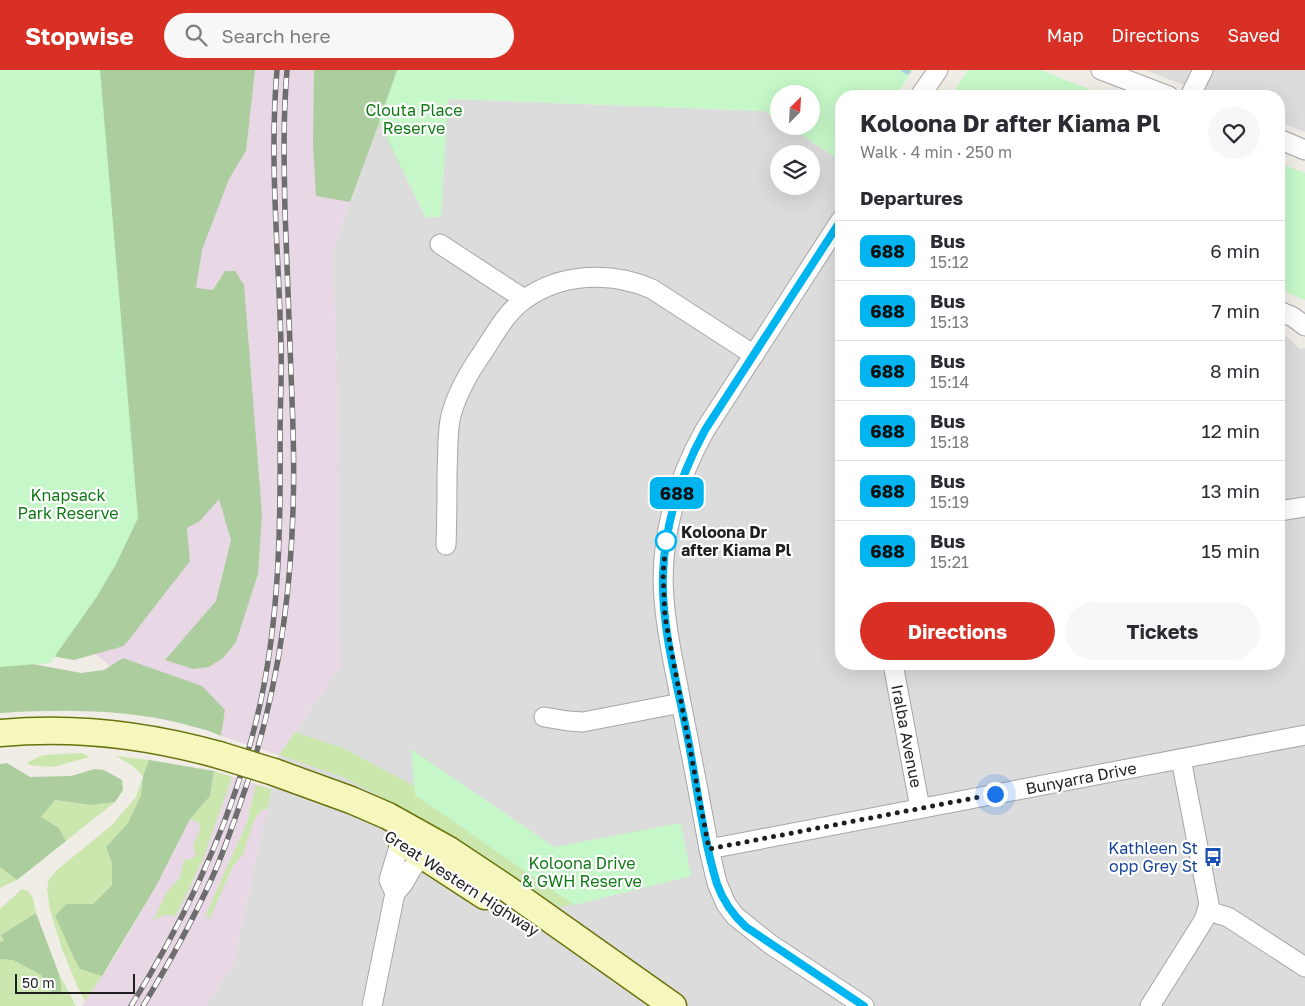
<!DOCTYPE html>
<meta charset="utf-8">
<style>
body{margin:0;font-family:"Golos Text",sans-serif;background:#f7f7f7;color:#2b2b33;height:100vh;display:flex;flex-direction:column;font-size:19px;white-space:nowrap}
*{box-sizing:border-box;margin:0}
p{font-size:16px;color:#7c7c81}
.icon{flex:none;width:28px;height:28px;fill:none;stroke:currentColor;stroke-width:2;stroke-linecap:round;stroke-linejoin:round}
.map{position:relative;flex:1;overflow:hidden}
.drawer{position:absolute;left:835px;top:20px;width:450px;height:580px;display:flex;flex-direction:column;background:#fff;border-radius:20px;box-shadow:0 5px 20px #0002}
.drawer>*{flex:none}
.badge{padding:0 10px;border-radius:8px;font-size:18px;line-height:32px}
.needle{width:32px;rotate:24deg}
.tools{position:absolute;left:770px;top:15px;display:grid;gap:10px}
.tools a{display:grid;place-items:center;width:50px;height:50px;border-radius:50%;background:#fff;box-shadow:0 5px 20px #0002;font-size:25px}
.scale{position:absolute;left:15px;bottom:12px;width:120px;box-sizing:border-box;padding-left:5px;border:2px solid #1f1f1f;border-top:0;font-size:14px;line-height:18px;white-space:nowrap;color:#1f1f1f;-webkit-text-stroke:4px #fff;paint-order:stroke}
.you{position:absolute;width:25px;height:25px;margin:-12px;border:4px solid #fff;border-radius:50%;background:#1a73e8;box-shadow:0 0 0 8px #1a73e833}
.map>.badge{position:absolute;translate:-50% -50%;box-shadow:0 0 0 2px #fff}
h2{padding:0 25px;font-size:19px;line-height:45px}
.round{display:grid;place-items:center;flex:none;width:52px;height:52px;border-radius:26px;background:#f7f7f7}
.overview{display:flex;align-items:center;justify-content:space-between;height:85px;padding:0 25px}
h1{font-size:24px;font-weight:700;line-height:38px}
.button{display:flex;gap:10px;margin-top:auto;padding:10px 25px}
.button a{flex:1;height:58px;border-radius:30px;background:#d93025;color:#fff;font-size:20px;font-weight:700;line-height:58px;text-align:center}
.button a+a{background:#f7f7f7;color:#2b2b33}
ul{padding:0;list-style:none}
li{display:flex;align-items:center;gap:15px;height:60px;padding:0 25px;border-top:1px solid #e1e1e2}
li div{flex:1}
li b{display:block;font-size:19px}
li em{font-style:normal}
li .badge{min-width:55px;font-weight:700;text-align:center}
header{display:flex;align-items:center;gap:30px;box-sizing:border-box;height:70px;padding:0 25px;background:#d93025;color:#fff}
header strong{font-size:24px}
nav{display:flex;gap:28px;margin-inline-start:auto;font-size:18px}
.search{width:350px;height:45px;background:#f7f7f7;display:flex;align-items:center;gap:12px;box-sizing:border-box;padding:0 18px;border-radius:28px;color:#7c7c81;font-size:19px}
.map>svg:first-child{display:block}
.residential{fill:#dddcdc;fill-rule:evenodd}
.industrial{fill:#e8d8e6}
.grass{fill:#cbe7ae}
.forest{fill:#accd9d}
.park{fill:#c5f7c8}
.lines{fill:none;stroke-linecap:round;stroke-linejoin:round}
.stream{stroke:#a8d1db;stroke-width:5}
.street-casing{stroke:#a6a6a6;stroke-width:21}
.secondary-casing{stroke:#6a730a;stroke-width:29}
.street{stroke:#fff;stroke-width:19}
.secondary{stroke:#f5f7bd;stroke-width:26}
.rail-casing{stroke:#6d6d6d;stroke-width:5.5}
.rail{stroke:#fff;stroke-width:4;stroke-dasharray:11;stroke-linecap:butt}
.secondary-bridge-casing{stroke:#6a730a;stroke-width:29;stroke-linecap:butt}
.secondary-bridge{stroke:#f5f7bd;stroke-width:26}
.line-casing{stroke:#fff;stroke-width:11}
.line{stroke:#00b5ef;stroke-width:8}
.walk{stroke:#1f1f1f;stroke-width:5;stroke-dasharray:0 9}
.stop-dot{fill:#fff;stroke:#00b5ef;stroke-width:2.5}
.labels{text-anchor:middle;stroke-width:4.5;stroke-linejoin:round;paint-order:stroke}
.park-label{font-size:16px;fill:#107a17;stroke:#fff}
.stop-label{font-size:16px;font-weight:bold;fill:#1f1f1f;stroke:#fff;text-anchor:start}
.street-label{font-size:16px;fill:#1f1f1f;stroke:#fff}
.transit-label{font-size:16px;fill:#164399;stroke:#fff;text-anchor:end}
</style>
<header>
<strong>Stopwise</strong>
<div class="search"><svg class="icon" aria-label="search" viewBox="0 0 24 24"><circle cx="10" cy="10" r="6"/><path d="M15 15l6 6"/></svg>Search here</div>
<nav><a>Map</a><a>Directions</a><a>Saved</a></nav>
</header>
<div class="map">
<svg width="1305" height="936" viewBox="0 0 1305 936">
<rect width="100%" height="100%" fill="#f0ece6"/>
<g class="residential">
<path d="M1145 0H1305V62L1279 52V26H1213Z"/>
<path d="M448 29 764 41 779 50V56H788L841 91V594H1279V264L1286 266 1300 279 1305 278V936H206L234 893 264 751 268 744 271 719 278 687 340 597 337 298 333 180 379 52 426 148 441 146ZM779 84H811V116H779Z"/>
</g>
<g class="industrial">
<path d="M197 0H397L333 180 337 298 340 597 279 685 221 666 225 640 121 605 89 579Z"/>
<path d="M214 701 271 719 268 744 264 751 234 893 206 936H82L116 885 155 818 190 749 210 727Z"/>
</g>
<g class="grass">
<path d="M295 662 343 678 424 721 582 833 560 837 457 771 385 729 343 707 279 685Z"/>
<path d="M82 683 90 687 53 697 28 695V692L43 685Z"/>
<path d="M116 686 149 690 143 706 141 725 128 753 106 777 112 793V815L93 834H66C67 870 62 891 102 906L85 931 78 918 62 879 50 840 47 819 49 809 58 799 111 756 136 727 143 706 133 696Z"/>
<path d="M214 701 232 707 203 789 176 846 164 845 154 850 166 823 179 809 184 790 191 789 196 786 193 775 200 760 199 753 190 749 210 726Z"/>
<path d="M256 715 271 719 268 739 262 740 254 750 243 784 233 796 209 850 206 844 246 755Z"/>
<path d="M55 730 91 735 115 732 66 771 59 758 41 747Z"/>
<path d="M0 797 17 810 0 818Z"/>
<path d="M22 819 28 821 33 828 36 843 1 865 4 871 0 872V839Z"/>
<path d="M0 889 13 890 41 905 54 924 62 921 59 904 76 936H0Z"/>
</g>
<g class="forest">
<path d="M0 0H255L246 81 229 109 202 180 196 218 213 220 225 201H235L244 215 262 444 258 504 236 572 223 588 209 597 193 599 165 590 216 531 231 470 219 429 200 451 187 458 190 491 124 576 74 590 0 577Z"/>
<path d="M314 0H456L448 29 444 93 402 99 379 53 350 132 316 126 313 74Z"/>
<path d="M0 588 81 603 104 600 123 588 202 616 225 640 221 666C209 660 197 658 184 654 125 639 61 639 0 643Z"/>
<path d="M149 690 214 701 210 726 190 749 155 818 102 906 80 899C70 882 64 864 55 846L66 834H93L112 815V793L106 777 128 753 141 725 143 706Z"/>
<path d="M7 693 30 707 71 706 95 699 104 700 122 710 123 720 115 732 91 735 55 730 41 747 59 758 66 771 17 810 0 797V694Z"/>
<path d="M36 843 59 904 62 921 54 925 41 905 13 890 0 889V872L4 871 1 865Z"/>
</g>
<g class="park">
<path d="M0 0H100L138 448 116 494 96 528 50 593 0 597Z"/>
<path d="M397 0H912L896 26H841V91L788 56H811V24H779V50L764 41 448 29 441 146 426 148 379 52Z"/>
<path d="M968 0H1040L1107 26H951Z"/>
<path d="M1279 93 1305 103V230L1279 219Z"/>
<path d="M411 679 554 777 681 753 691 806 574 835 415 725Z"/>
</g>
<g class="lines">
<path class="stream" d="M904 0 908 2"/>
<g class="street-casing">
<g id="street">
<path d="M1101 0 1169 26"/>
<path d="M920 26 938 0"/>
<path d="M1190 26 1203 0"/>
<path d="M1279 69 1305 80"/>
<path d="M841 150 705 360C677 410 659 469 664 528 666 563 675 598 681 633 691 682 700 730 709 779L717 813 726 834 735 846 770 874 864 936"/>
<path d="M440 174 524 229"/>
<path d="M1279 241 1293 247 1305 256"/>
<path d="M1279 441 1305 437"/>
<path d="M446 475C447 451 447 427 447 403 448 386 447 368 450 350 455 326 469 302 483 282 495 264 507 241 525 229 561 203 612 201 652 219L754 285"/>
<path d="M893 594 920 738"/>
<path d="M544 647 568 651 583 652 681 633"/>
<path d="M709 779 1305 665"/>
<path d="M395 823 389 810 404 760"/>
<path d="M1208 841 1228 847 1305 897"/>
<path d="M372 936 395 823 403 814 412 798 423 786"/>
<path d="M1150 936 1204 850 1209 834 1181 689"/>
</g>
</g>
<g class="secondary-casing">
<g id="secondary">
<path d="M0 663C74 656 148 665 219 685"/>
<path d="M274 702 351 730 388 746 449 780 509 820 673 936"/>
<path d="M402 772 485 826"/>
</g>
</g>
<use href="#street" class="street"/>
<use href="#secondary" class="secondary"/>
<g class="rail-casing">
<g id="rail">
<path d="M131 936C184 851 226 764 252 667 279 569 281 465 280 364 280 335 282 305 281 276 279 184 269 92 277 0"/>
<path d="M143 936C168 895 192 852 212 808 222 786 230 763 238 740 283 615 297 491 293 359 291 286 287 213 285 141 284 93 283 47 287 0"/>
</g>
</g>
<use href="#rail" class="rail"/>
<g class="secondary-bridge-casing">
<path id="secondary-bridge" d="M219 685 274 702"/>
</g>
<use href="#secondary-bridge" class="secondary-bridge"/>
</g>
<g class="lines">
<g class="line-casing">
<path id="line" d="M841 150 705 360C681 404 665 453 663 504 661 558 678 616 688 669 697 716 703 768 717 814 723 831 733 845 746 857L864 936"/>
</g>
<use href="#line" class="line"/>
<path class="walk" d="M666 471 663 504 665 547 709 779 995 724"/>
</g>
<defs>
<g id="bus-bare" transform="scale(1.5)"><path d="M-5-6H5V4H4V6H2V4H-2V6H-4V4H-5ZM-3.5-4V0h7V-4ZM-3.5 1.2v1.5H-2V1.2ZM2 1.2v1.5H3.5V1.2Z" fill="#1a4fb4" stroke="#fff" stroke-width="2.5" paint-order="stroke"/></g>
</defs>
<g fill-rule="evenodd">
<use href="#bus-bare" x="1213" y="787"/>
</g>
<circle class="stop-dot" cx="666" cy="471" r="10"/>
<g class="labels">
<g class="park-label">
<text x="414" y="46">Clouta Place<tspan x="414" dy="18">Reserve</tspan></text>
<text x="68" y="431">Knapsack<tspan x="68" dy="18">Park Reserve</tspan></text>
<text x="582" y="799">Koloona Drive<tspan x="582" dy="18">&amp; GWH Reserve</tspan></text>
</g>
<g class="stop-label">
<text x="681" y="468">Koloona Dr<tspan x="681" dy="18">after Kiama Pl</tspan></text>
</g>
<g class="street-label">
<text transform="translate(907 666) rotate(79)" y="6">Iralba Avenue</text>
<text transform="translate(1081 708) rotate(-11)" y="6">Bunyarra Drive</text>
<text transform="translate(462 813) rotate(33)" y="6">Great Western Highway</text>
</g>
<g class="transit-label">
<text x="1198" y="784">Kathleen St<tspan x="1198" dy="18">opp Grey St</tspan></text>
</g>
</g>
</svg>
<div class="tools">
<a><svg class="needle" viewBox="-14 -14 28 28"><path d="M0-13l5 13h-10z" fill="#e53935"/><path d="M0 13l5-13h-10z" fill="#7c7c81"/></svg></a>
<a><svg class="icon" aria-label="layers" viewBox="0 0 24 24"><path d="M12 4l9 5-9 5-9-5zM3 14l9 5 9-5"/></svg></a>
</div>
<div class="scale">50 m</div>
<div class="you" style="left:995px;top:724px"></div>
<b class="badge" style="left:677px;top:423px;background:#00b5ef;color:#111">688</b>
<section class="drawer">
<div class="overview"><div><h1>Koloona Dr after Kiama Pl</h1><p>Walk · 4 min · 250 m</p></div><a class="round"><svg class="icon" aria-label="heart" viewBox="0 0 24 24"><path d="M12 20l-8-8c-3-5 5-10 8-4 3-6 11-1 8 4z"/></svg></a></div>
<h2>Departures</h2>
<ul>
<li><span class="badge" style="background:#00b5ef;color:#111">688</span><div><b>Bus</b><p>15:12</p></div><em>6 min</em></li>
<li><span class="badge" style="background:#00b5ef;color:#111">688</span><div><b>Bus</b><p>15:13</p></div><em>7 min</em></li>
<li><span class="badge" style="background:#00b5ef;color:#111">688</span><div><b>Bus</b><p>15:14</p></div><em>8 min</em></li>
<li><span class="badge" style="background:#00b5ef;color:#111">688</span><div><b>Bus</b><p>15:18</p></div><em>12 min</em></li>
<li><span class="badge" style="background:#00b5ef;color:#111">688</span><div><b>Bus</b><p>15:19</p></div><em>13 min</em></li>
<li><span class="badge" style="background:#00b5ef;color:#111">688</span><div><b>Bus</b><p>15:21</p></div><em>15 min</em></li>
</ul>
<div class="button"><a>Directions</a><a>Tickets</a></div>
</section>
</div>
